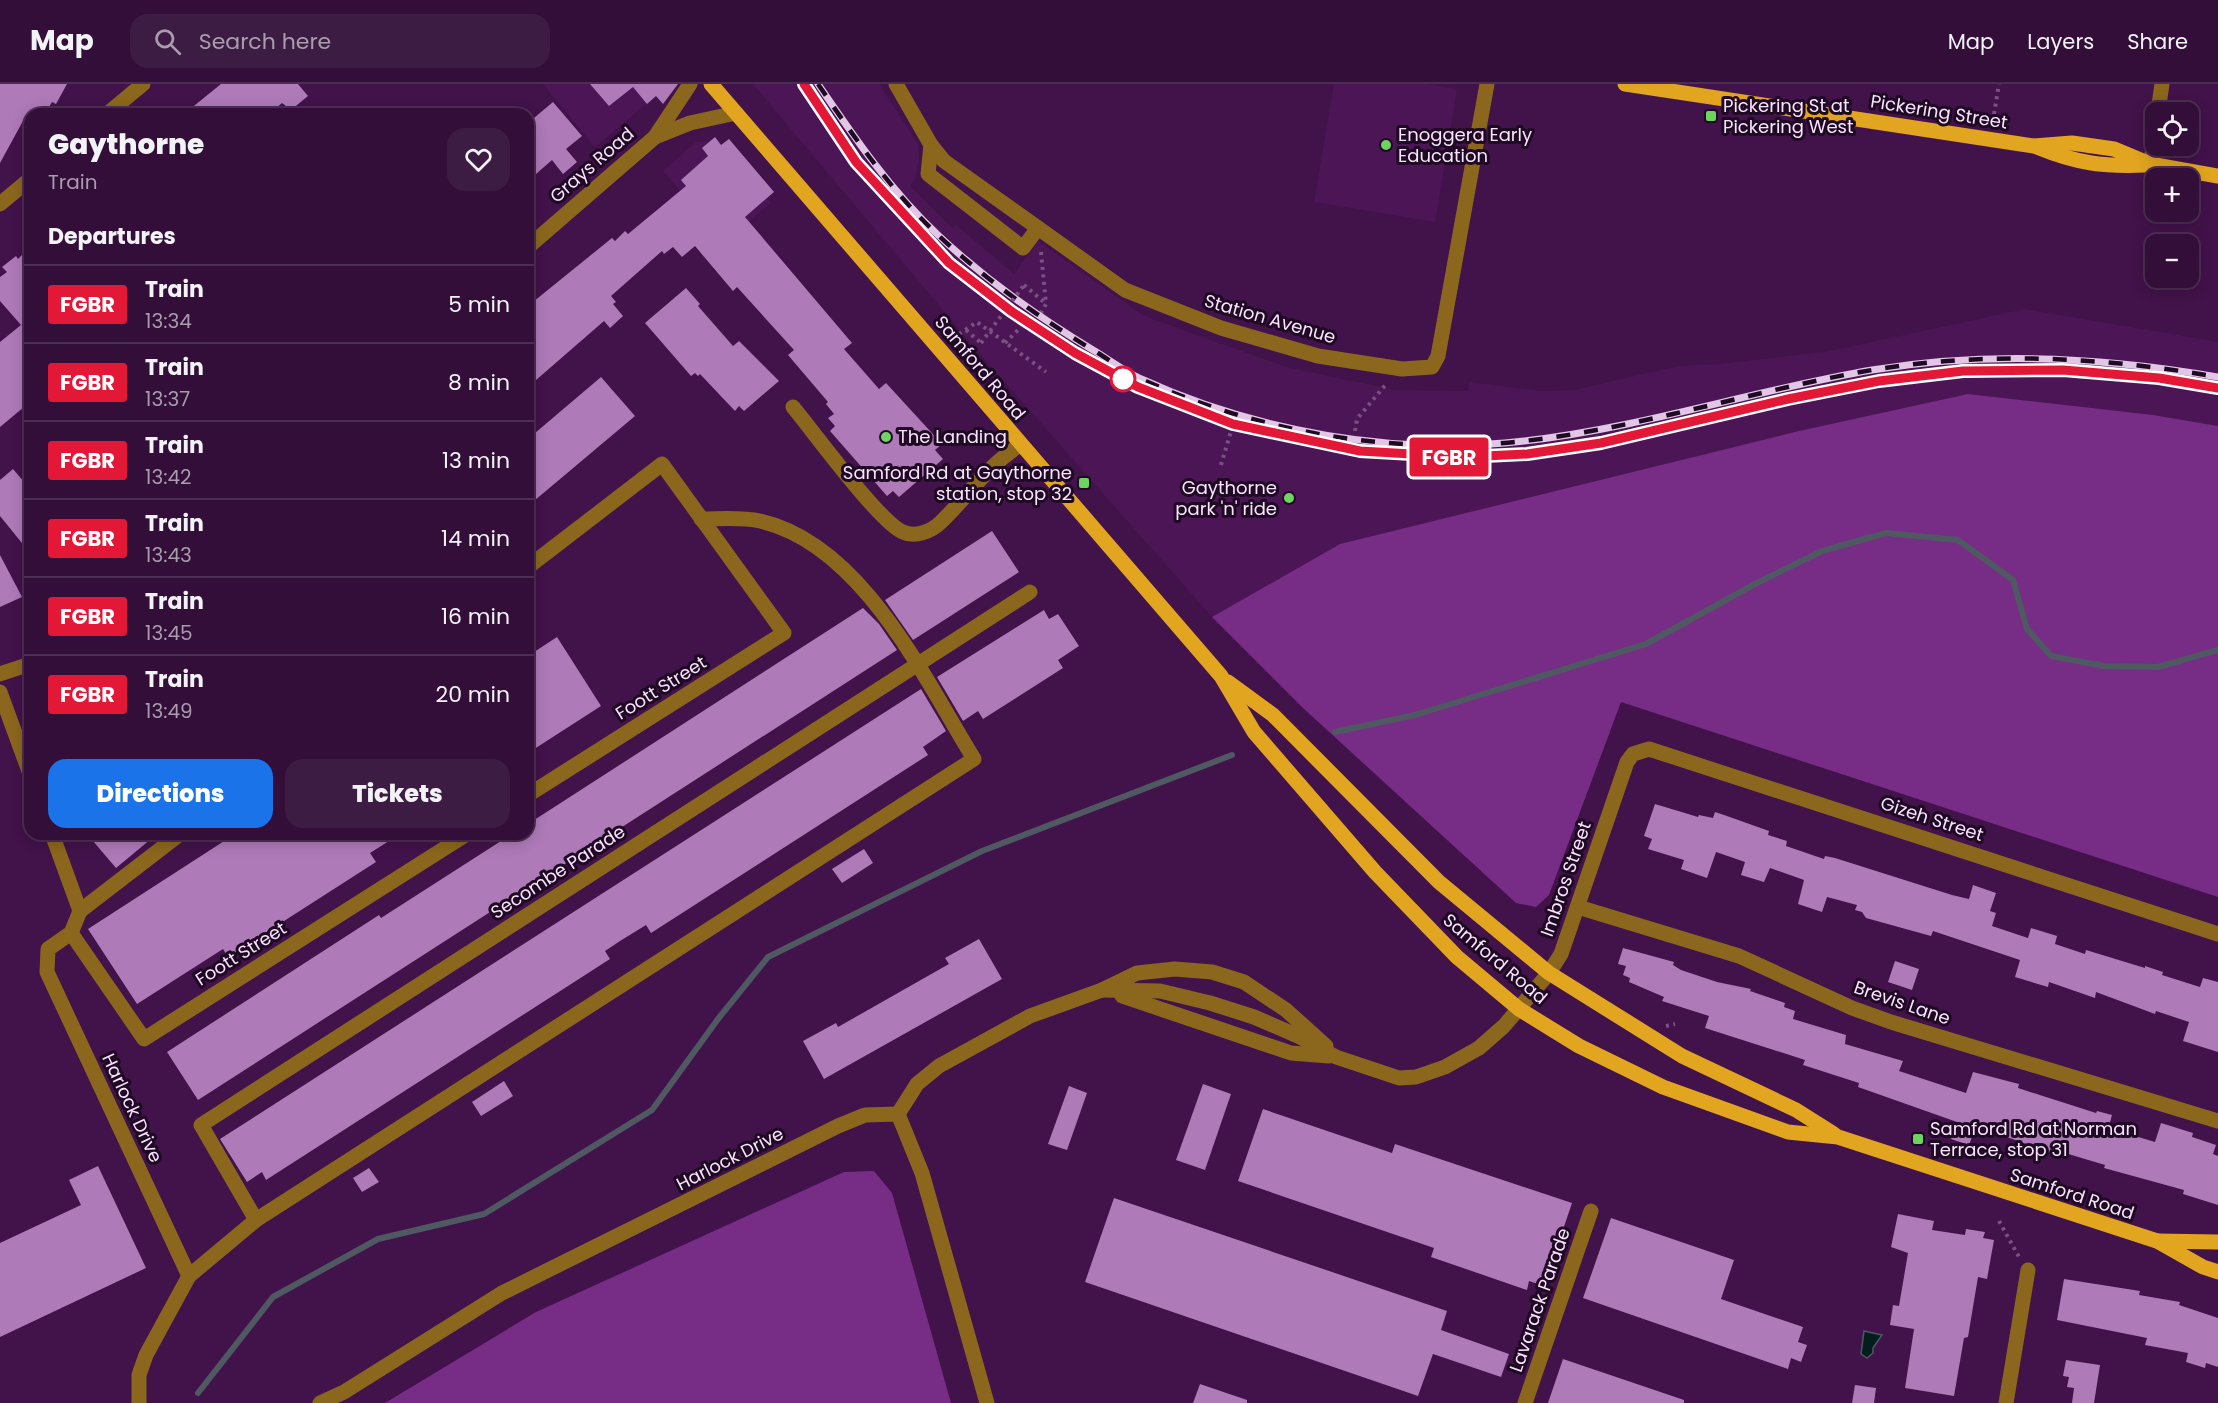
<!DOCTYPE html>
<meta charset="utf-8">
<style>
body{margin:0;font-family:Poppins,sans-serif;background:#3d1c43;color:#f1f3f6;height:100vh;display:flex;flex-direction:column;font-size:22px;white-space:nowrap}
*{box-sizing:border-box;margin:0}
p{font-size:20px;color:#a89cae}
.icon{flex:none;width:33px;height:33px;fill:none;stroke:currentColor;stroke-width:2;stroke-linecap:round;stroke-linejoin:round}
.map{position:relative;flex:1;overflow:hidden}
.side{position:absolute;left:24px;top:24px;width:510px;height:732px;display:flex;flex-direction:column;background:#320e38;border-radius:18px;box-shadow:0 3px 15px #0003,0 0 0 2px #4d2e53}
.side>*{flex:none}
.badge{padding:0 12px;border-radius:4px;font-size:21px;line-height:39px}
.fabs{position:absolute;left:2145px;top:18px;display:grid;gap:12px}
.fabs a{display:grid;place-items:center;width:54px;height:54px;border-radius:12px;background:#320e38;box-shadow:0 3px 15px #0003,0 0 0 2px #4d2e53;font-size:30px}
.map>.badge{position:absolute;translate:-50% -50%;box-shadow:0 0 0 3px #fff}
h2{padding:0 24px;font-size:22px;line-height:54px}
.round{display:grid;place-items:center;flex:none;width:63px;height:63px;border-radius:18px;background:#3d1c43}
.overview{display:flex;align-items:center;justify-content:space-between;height:102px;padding:0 24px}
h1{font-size:28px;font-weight:800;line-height:45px}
.primary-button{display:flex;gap:12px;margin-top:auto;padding:12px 24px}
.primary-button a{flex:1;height:69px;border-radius:18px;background:#1a73e8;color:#fff;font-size:24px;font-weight:800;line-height:69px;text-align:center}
.primary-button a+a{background:#3d1c43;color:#f1f3f6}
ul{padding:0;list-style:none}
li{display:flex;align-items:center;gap:18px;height:78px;padding:0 24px;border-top:2px solid #4d2e53}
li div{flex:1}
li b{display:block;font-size:22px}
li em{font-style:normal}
li .badge{min-width:66px;font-weight:700;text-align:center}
header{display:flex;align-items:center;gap:36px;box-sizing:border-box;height:84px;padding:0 30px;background:#320e38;border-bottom:2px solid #4d2e53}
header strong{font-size:28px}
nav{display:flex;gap:33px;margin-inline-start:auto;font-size:21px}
.search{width:420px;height:54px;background:#3d1c43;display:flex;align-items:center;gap:15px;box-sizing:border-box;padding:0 21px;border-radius:18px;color:#a89cae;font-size:22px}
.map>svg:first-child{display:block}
.built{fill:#4c1656}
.green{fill:#772d85}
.water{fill:#041e20;stroke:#4e5962;stroke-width:1.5}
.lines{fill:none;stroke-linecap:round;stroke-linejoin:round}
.stream{stroke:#4e5962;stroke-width:6}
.building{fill:#ae7ab8}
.path{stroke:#7a5180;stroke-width:4;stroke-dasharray:3 4.5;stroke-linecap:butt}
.minor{stroke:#8b671d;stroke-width:15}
.major{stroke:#e1a51f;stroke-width:15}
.rail-casing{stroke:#e1c6e5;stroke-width:7}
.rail{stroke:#1e0a22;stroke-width:4.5;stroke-dasharray:14;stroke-linecap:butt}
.path-bridge{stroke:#7a5180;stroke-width:4;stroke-dasharray:3 4.5;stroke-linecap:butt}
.line-casing{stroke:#fff;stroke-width:14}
.line{stroke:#e31837;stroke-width:9}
.poi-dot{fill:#6fd35f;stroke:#1e0a22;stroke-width:2}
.stop-dot{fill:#fff;stroke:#e31837;stroke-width:3}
.labels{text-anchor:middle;stroke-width:6;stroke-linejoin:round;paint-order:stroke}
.poi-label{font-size:18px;fill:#f9e2fd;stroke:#1e0a22;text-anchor:start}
.street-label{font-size:18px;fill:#f9e2fd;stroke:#1e0a22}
</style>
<header>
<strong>Map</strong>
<div class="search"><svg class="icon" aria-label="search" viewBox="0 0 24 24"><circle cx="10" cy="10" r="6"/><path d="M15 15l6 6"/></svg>Search here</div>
<nav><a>Map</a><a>Layers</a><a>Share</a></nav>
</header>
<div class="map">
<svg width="2218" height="1319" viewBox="0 0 2218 1319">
<rect width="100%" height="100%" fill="#42124a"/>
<g class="built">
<path d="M543 0H667L666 3 595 63Z"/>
<path d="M753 0H879L918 60 919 74 915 95 910 102 952 144 956 141 1014 190 1038 157 1144 232 1286 283 1395 306 1468 307 1470 298 1540 307 1575 306 1678 282 1721 280 1830 267 2025 225 2218 258V342L2153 331 1968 310 1799 347 1340 460 1212 533 973 262Z"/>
<path d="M1334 0H1426L1457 5 1435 138 1314 118Z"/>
<path d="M696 58H719L771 119 724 158 663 87Z"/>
</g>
<g class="green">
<path d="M1968 310 2153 331 2218 342V813L1621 618 1549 811 1536 823 1516 819 1303 624 1212 533 1340 460 1799 347Z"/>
<path d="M874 1087 892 1109 951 1319H385L536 1228 844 1088Z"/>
</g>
<path class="water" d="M1864 1247 1882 1251 1873 1264V1269L1867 1274 1861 1270Z"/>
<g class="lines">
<g class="stream">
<path d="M1335 648 1415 631 1646 560 1755 500 1822 467 1886 449 1958 456 2013 496 2027 545 2051 572 2104 582 2158 583 2218 566"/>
<path d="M198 1309 273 1213 378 1155 484 1130 652 1026 718 935 768 873 982 767 1232 671"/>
</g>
</g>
<g class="building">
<path d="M0 0H67L56 20 52 18 45 30H30V41L23 37 0 79Z"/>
<path d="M221 0H298L308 12 291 26 282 19 269 30H184Z"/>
<path d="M590 0H678L663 20 656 12 647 20 633 3 609 22Z"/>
<path d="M553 18 582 52 566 65 577 78 563 90 552 76 528 97V39Z"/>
<path d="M715 53 721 61 729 55 774 108 745 133 852 259 844 265 879 305 886 299 942 360 935 366 943 375 899 413 893 407 887 412 830 347 835 342 828 334 834 330 826 320 828 318 788 271 794 266 737 203 733 207 695 162 682 173 673 163 664 170 662 167 611 212 616 218 613 220 623 232 610 244 604 237 528 303V222L612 154 615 157 625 147 628 150 686 102 681 96 708 72 702 64Z"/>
<path d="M22 171 30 181V318L0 343V258L21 241 0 217V193L7 188 2 183 16 172 18 175Z"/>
<path d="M686 204 700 220 698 222 733 262 739 257 779 297 744 327 739 322 735 327 700 290 698 292 695 289 691 292 645 239Z"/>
<path d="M601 293 635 332 528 422V355Z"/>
<path d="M13 385 30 405V469L0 432V396Z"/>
<path d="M992 447 1019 488 913 556 885 516Z"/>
<path d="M0 471 22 513 0 523Z"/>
<path d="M863 524 879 540 897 566 198 1016 167 968 379 831 381 834 512 750H528V740Z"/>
<path d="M1044 526 1049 535 1058 530 1079 562 1058 576 1063 584 983 635 978 627 963 637 937 593Z"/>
<path d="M557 553 601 622 528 669V572Z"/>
<path d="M921 605 946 647 923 663 928 671 651 849 646 841 620 857 605 867 610 875 266 1096 262 1088 247 1098 220 1055Z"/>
<path d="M1655 720 1698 733 1699 731 1713 734 1715 728 1727 732 1769 747 1768 751 1787 757 1786 762 1824 775 1825 772 1835 774 1952 811 1969 815 1973 801 1996 809 1990 827 1996 829 1992 842 2028 854 2031 844 2057 852 2055 860 2085 870 2086 866 2145 884V882L2163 888 2162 891 2200 903 2203 894 2218 898V968L2183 957 2189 938 2156 927 2155 930 2096 908 2095 914 2049 898 2048 903 2015 893 2020 876 1933 847 1931 852 1866 834 1862 828 1855 826 1857 821 1827 813 1822 828 1798 820 1804 796 1770 784 1764 798 1741 791 1745 778 1716 768 1707 794 1681 785 1684 776 1648 765 1652 755 1644 752Z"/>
<path d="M87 750H157L116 784Z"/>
<path d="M235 750H400L370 769 376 778 228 873 223 865 137 920 88 845Z"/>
<path d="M864 765 873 779 842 799 832 785Z"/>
<path d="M979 855 1002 895 824 995 803 957 836 939 838 943 949 880 945 874Z"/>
<path d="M1623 864 1674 878 1673 881 1681 886 1717 898 1751 905 1750 907 1785 919 1784 923 1795 927 1793 935 1846 951 1845 960 1903 977 1899 987 1966 1009 1973 988 2019 1000 2018 1004 2096 1029 2097 1027 2112 1031 2109 1042 2115 1046 2155 1058 2161 1039 2193 1049 2192 1053 2216 1061 2213 1070 2218 1072V1121L2183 1110 2184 1106 2104 1084 2105 1081 2065 1069 2063 1073 1976 1042 1969 1061 1951 1055 1957 1038 1858 1003 1859 999 1803 981 1805 976 1705 944 1709 932 1662 917 1664 913 1629 898 1630 894 1623 891 1626 882 1618 880Z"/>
<path d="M1895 877 1919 885 1912 906 1888 898Z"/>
<path d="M504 997 513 1012 481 1032 472 1018Z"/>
<path d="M1203 1000 1231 1010 1205 1086 1176 1076Z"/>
<path d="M1069 1002 1087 1009 1067 1066 1048 1060Z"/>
<path d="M1263 1025 1392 1069 1395 1060 1572 1119 1544 1202 1529 1197 1527 1206 1431 1173 1434 1164 1238 1097Z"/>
<path d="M98 1082 146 1184 0 1253V1159L81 1121 69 1096Z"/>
<path d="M369 1084 379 1098 362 1108 353 1094Z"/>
<path d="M1114 1114 1447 1227 1441 1246 1509 1270 1501 1293 1433 1270 1418 1312 1085 1198Z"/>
<path d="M1898 1130 1934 1137 1932 1146 1965 1151 1966 1145 1985 1148 1983 1154 1994 1156 1987 1195 1978 1193 1968 1253 1964 1254 1954 1312 1905 1304 1914 1245 1890 1241 1893 1221 1899 1222 1908 1169 1891 1163Z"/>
<path d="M1611 1134 1734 1176 1721 1215 1803 1243 1798 1258 1807 1261 1801 1278 1791 1274 1788 1285 1583 1214Z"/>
<path d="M2064 1195 2140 1207 2139 1211 2180 1218 2179 1221 2218 1234V1283L2206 1279 2205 1284 2186 1278 2188 1269 2145 1261 2147 1254 2057 1236Z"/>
<path d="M1563 1275 1684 1316V1319H1548Z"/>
<path d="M2066 1276 2100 1281 2094 1319H2072L2074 1304 2067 1303 2069 1293 2063 1292Z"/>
<path d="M1200 1300 1247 1316V1319H1193Z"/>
<path d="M1855 1301 1876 1304 1874 1319H1852Z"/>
</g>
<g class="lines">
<g class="path">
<path d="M1994 30 1999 0"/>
<path d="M1041 168 1046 220 1041 229"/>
<path d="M1024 201 1045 219"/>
<path d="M966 246 981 259"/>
<path d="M959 250 977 238 1046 288"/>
<path d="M1005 259 1021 243"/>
<path d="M1355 347 1357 335 1387 299"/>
<path d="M1221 381 1231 347"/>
<path d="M1666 942 1675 940"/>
<path d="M1999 1137 2019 1173"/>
</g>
<g class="minor">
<path d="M896 0 931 61 944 77 1125 206 1221 244 1318 272 1402 285 1432 283 1438 272 1487 0"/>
<path d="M2158 28 2162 0"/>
<path d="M107 30 143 0"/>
<path d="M655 53 690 0"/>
<path d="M931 61 928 90 1023 164 1038 144"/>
<path d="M2150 80 2156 50"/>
<path d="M0 120 30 95"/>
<path d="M528 163 655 53 690 39 736 29"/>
<path d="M793 323C813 347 880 439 903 448 915 454 932 447 941 438 968 412 987 382 1020 361"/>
<path d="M528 483 662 380 784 549 528 711"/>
<path d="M0 590 30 580"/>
<path d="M0 608 30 690"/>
<path d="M52 750 80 827 71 849 48 865 47 888 189 1192 146 1271 139 1291V1319"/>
<path d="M1578 823 1739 872 1852 924 1891 938 2218 1037"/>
<path d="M80 827 180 750"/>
<path d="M71 849 144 955 467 750"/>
<path d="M1102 906 1160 907 1210 919 1254 933 1298 952 1336 973 1399 994 1416 993 1445 983 1479 964 1504 942 1549 889 1561 870 1627 678 1633 670 1649 665 2218 850"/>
<path d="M1122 912 1291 969 1329 972"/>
<path d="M898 1030 917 1000 939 982 1030 932 1102 906 1137 889 1175 885 1212 888 1244 898 1286 926 1326 962"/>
<path d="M256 1136 201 1041 1030 508"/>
<path d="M189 1192 256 1136 974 675C924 594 862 460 760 437 742 433 720 435 701 435"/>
<path d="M320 1319 344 1308 502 1209 838 1042 865 1031 898 1030 922 1089 987 1319"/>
<path d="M1525 1319 1591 1127"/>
<path d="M2006 1319 2028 1186"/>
</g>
<g class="major">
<path d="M711 0 1221 592 1254 648 1375 788 1457 873 1519 925 1579 962 1663 1003 1788 1048 1838 1053 2157 1157 2203 1183 2218 1188"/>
<path d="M1625 0 2034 62 2072 59 2114 65 2150 80 2218 92"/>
<path d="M2037 63C2076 79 2103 83 2145 81"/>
<path d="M1228 598 1273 631 1439 798 1549 889 1682 972 1796 1026 1834 1050"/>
<path d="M2157 1157 2218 1158"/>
</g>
<g class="rail-casing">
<g id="rail">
<path d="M804 0 856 78 949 179 1011 227 1075 269 1138 303 1233 340 1360 367 1442 374 1527 370 1601 359 1788 315 1879 297 1963 287 2063 286 2159 294 2218 304"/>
<path d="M818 0C854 53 891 107 938 151 985 195 1038 233 1093 266 1108 275 1123 286 1139 294 1257 348 1394 372 1524 357 1641 344 1755 306 1872 286 1987 267 2104 273 2218 293"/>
</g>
</g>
<use href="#rail" class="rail"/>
<path class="path-bridge" d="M981 259 1024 201"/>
</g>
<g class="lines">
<g class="line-casing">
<path id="line" d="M804 0 856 78 949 179 1011 227 1075 269 1138 303 1233 340 1360 367 1464 373 1527 370 1601 359 1788 315 1879 297 1963 287 2063 286 2159 294 2218 304"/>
</g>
<use href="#line" class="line"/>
</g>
<g class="poi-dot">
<rect x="1705" y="26" width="12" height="12" rx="3"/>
<circle cx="1386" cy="61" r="6"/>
<circle cx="886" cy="353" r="6"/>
<rect x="1078" y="393" width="12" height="12" rx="3"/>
<circle cx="1289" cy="414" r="6"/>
<rect x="1912" y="1049" width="12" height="12" rx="3"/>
</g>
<circle class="stop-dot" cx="1123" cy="295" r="12"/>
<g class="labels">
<g class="poi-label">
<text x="1723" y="28">Pickering St at<tspan x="1723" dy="21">Pickering West</tspan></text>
<text x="1398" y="57">Enoggera Early<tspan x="1398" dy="21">Education</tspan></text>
<text x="898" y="359">The Landing</text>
<text x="1072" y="395" text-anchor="end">Samford Rd at Gaythorne<tspan x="1072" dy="21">station, stop 32</tspan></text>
<text x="1277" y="410" text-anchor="end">Gaythorne<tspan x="1277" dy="21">park 'n' ride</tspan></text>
<text x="1930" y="1051">Samford Rd at Norman<tspan x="1930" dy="21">Terrace, stop 31</tspan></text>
</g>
<g class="street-label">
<text transform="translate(1939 28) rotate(9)" y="6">Pickering Street</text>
<text transform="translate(592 81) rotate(-41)" y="6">Grays Road</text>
<text transform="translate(1270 235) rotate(16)" y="6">Station Avenue</text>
<text transform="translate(980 284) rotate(50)" y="6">Samford Road</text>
<text transform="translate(661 604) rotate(-32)" y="6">Foott Street</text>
<text transform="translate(1932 735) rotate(18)" y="6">Gizeh Street</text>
<text transform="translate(558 788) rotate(-33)" y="6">Secombe Parade</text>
<text transform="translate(1566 795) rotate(-71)" y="6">Imbros Street</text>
<text transform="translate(241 870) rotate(-32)" y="6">Foott Street</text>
<text transform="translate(1495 875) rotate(40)" y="6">Samford Road</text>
<text transform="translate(1902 919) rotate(19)" y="6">Brevis Lane</text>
<text transform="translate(132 1024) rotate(65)" y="6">Harlock Drive</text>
<text transform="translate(730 1075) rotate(-27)" y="6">Harlock Drive</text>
<text transform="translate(2072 1110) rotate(18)" y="6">Samford Road</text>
<text transform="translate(1540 1216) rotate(-71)" y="6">Lavarack Parade</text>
</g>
</g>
</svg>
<div class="fabs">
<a><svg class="icon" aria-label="locate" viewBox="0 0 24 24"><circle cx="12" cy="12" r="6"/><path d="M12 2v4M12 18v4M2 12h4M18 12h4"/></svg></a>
<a>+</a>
<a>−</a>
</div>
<b class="badge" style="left:1449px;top:373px;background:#e31837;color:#fff">FGBR</b>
<section class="side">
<div class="overview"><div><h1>Gaythorne</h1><p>Train</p></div><a class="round"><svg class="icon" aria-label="heart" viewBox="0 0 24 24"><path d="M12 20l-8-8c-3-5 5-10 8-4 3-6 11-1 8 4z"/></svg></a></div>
<h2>Departures</h2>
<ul>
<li><span class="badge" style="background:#e31837;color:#fff">FGBR</span><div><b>Train</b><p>13:34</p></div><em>5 min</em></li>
<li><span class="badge" style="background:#e31837;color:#fff">FGBR</span><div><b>Train</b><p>13:37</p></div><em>8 min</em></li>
<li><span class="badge" style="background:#e31837;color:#fff">FGBR</span><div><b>Train</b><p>13:42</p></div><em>13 min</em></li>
<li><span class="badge" style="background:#e31837;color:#fff">FGBR</span><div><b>Train</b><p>13:43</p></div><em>14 min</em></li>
<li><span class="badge" style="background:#e31837;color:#fff">FGBR</span><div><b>Train</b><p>13:45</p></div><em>16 min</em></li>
<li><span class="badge" style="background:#e31837;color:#fff">FGBR</span><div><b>Train</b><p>13:49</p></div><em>20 min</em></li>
</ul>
<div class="primary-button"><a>Directions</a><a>Tickets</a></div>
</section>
</div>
